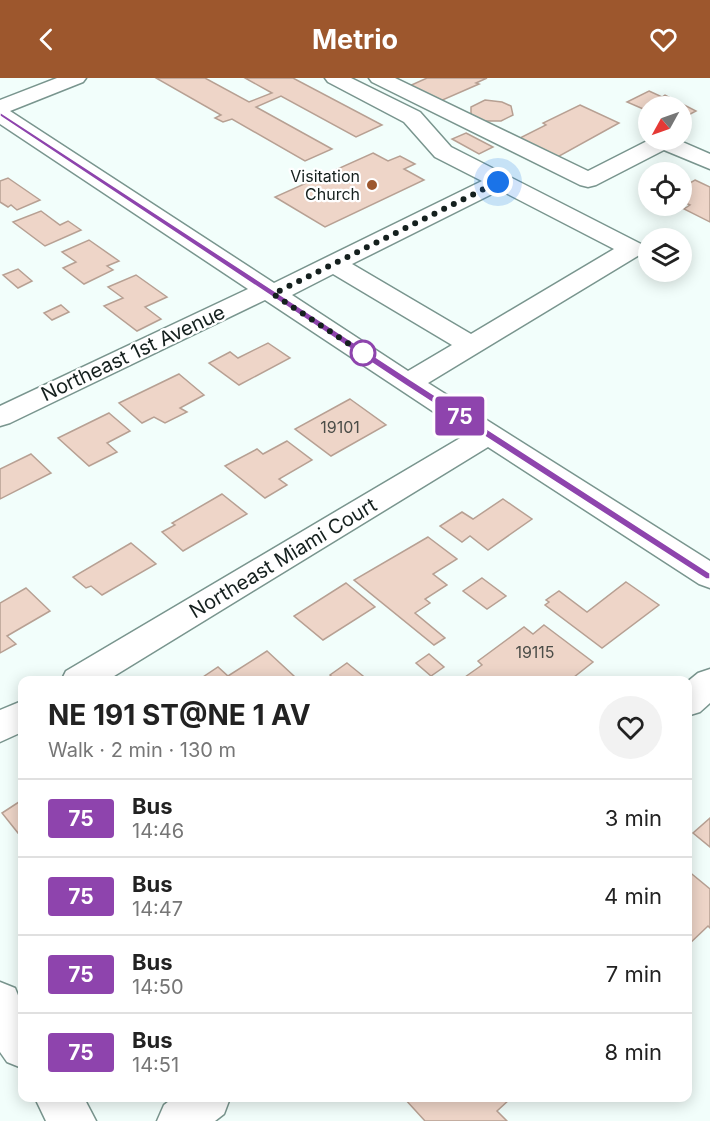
<!DOCTYPE html>
<meta charset="utf-8">
<style>
body{margin:0;font-family:Inter,sans-serif;background:#f2f2f2;color:#222;height:100vh;display:flex;flex-direction:column;font-size:22px;white-space:nowrap}
*{box-sizing:border-box;margin:0}
p{font-size:20px;color:#767676}
.icon{flex:none;width:33px;height:33px;fill:none;stroke:currentColor;stroke-width:2;stroke-linecap:round;stroke-linejoin:round}
.map{position:relative;flex:1;overflow:hidden}
.side{position:absolute;left:18px;top:598px;width:674px;height:426px;display:flex;flex-direction:column;background:#fff;border-radius:12px;box-shadow:0 3px 15px #0003}
.side>*{flex:none}
.badge{padding:0 12px;border-radius:4px;font-size:21px;line-height:39px}
.needle{width:39px;rotate:230deg}
.controls{position:absolute;left:638px;top:18px;display:grid;gap:12px}
.controls a{display:grid;place-items:center;width:54px;height:54px;border-radius:50%;background:#fff;box-shadow:0 3px 15px #0003;font-size:30px}
.you{position:absolute;width:30px;height:30px;margin:-15px;border:4px solid #fff;border-radius:50%;background:#1a73e8;box-shadow:0 0 0 9px #1a73e833}
.map>.badge{position:absolute;translate:-50% -50%;box-shadow:0 0 0 3px #fff}
.round{display:grid;place-items:center;flex:none;width:63px;height:63px;border-radius:32px;background:#f2f2f2}
.headline{display:flex;align-items:center;justify-content:space-between;height:102px;padding:0 30px}
h1{font-size:28px;font-weight:700;line-height:45px}
ul{padding:0;list-style:none}
li{display:flex;align-items:center;gap:18px;height:78px;padding:0 30px;border-top:2px solid #e0e0e0}
li div{flex:1}
li b{display:block;font-size:22px}
li em{font-style:normal}
li .badge{min-width:66px;font-weight:700;text-align:center}
header{display:flex;justify-content:space-between;align-items:center;height:78px;padding:0 30px;background:#9d572d;color:#fff;font-size:27px;font-weight:700}
.map>svg:first-child{display:block}
.building{fill:#eed5c8;stroke:#b7a093;stroke-width:1.5}
.lines{fill:none;stroke-linecap:round;stroke-linejoin:round}
.minor-casing{stroke:#79958e;stroke-width:3}
.minor{fill:#fff;fill-rule:evenodd}
.line{fill:#8e44ad;stroke:#fff;stroke-width:1.5}
.walk{stroke:#15201e;stroke-width:6;stroke-dasharray:0 10.8}
.poi-dot{fill:#9d572d;stroke:#fff;stroke-width:2}
.stop-dot{fill:#fff;stroke:#8e44ad;stroke-width:3}
.labels{text-anchor:middle;stroke-width:4.5;stroke-linejoin:round;paint-order:stroke}
.far-poi-label{font-size:16px;fill:#15201e;stroke:#fff;text-anchor:end}
.number-label{font-size:16px;fill:#4b4d48}
.street-label{font-size:20px;fill:#15201e;stroke:#fff}
</style>
<header><svg class="icon" aria-label="back" viewBox="0 0 24 24"><path d="M15 5l-7 7 7 7"/></svg>Metrio<svg class="icon" aria-label="heart" viewBox="0 0 24 24"><path d="M12 20l-8-8c-3-5 5-10 8-4 3-6 11-1 8 4z"/></svg></header>
<div class="map">
<svg width="710" height="1043" viewBox="0 0 710 1043">
<rect width="100%" height="100%" fill="#f2fefb"/>
<g class="building">
<path d="M156 0H205L249 24 272 15 245 0H293L382 47 356 59 281 18 256 29 332 71 305 83 232 41 223 44 215 40 221 37Z"/>
<path d="M427 0H487L476 5 479 6 438 24 407 9Z"/>
<path d="M649 13 662 19 665 17 696 33 681 41V28H648V33L627 24Z"/>
<path d="M485 22 502 24 511 28 513 37 501 43H484L471 37V29Z"/>
<path d="M580 27 619 45 554 81 516 62 546 47 543 45Z"/>
<path d="M466 55 493 69 479 76 452 61Z"/>
<path d="M373 75 388 83 400 78 415 86 404 91 424 102 325 149 275 119Z"/>
<path d="M8 100 40 122 17 132 11 127 8 129 0 124V103Z"/>
<path d="M695 102 710 109V144L684 131 690 127 681 123V110Z"/>
<path d="M41 133 60 147 68 143 81 152 45 168 13 144Z"/>
<path d="M89 162 119 183 107 188 113 192 84 206 63 190 76 184 62 174Z"/>
<path d="M18 191 32 203 18 210 3 197Z"/>
<path d="M136 197 167 219 145 229 161 241 137 253 104 228 123 220 108 209Z"/>
<path d="M61 227 69 234 52 242 44 235Z"/>
<path d="M268 265 290 280 239 307 209 285 230 274 238 280Z"/>
<path d="M179 296 204 317 180 330 187 334 165 345 154 339 142 345 119 325Z"/>
<path d="M350 321 386 347 331 378 295 351Z"/>
<path d="M109 335 130 353 107 365 117 374 89 388 58 360Z"/>
<path d="M287 363 312 382 279 401 287 407 265 420 225 388 257 371 263 376Z"/>
<path d="M31 376 51 395 0 421V391Z"/>
<path d="M222 416 247 436 183 473 162 454 175 447 172 445Z"/>
<path d="M503 421 532 441 488 472 470 458 462 464 440 448 462 434 473 441Z"/>
<path d="M428 459 457 481 433 496 447 507 425 521 430 525 415 535 445 560 434 567 354 502Z"/>
<path d="M131 465 156 486 102 517 91 508 86 510 73 499Z"/>
<path d="M482 500 506 518 487 531 463 513Z"/>
<path d="M626 504 659 527 602 570 545 527 549 524 546 522 559 513 587 534Z"/>
<path d="M346 505 375 529 323 562 294 538Z"/>
<path d="M26 510 50 533 7 558 16 566 0 575V525Z"/>
<path d="M544 547 593 584 569 603H469L465 599 482 587 478 583 524 549 533 556Z"/>
<path d="M267 573 295 599 290 603H197L218 589 228 598Z"/>
<path d="M429 576 444 589 431 598 416 585Z"/>
<path d="M347 585 368 602 337 603 330 597Z"/>
<path d="M22 722V760L2 735Z"/>
<path d="M710 740V769L693 755Z"/>
<path d="M687 792 710 811V850L708 848 687 868Z"/>
<path d="M404 1020H511L497 1033 507 1043H425Z"/>
</g>
<g class="lines">
<g class="minor-casing">
<g id="minor">
<path d="M57 0H86L83 4 10 33 274 205 482 103 435 79 404 44 328 4 325 0H351L420 34 451 69 641 166 644 171 641 176 428 305 710 483V510L699 506 488 369 106 603H61L66 593 467 356 265 222 10 345 0 348V328L248 211 0 46V22ZM500 112 614 171 471 256 352 186ZM333 196 452 267 408 293 292 217Z"/>
<path d="M369 0H395L588 93 649 62H678L710 76V91L664 72 596 107 588 109 580 107 372 4Z"/>
<path d="M710 591V625L700 634 687 638V604L698 595Z"/>
<path d="M22 623V654L0 664V632Z"/>
<path d="M0 904 15 910 22 927V990L7 984 0 974Z"/>
<path d="M35 1020H84L96 1043H46Z"/>
<path d="M173 1020H230L224 1036 215 1043H157L164 1027Z"/>
</g>
</g>
<use href="#minor" class="minor"/>
</g>
<path class="line" d="M0 34 411 302 710 495V501H706L405 307 0 38Z"/>
<g class="lines">
<path class="walk" d="M363 275 369 279 273 216 498 104"/>
</g>
<circle class="poi-dot" cx="372" cy="107" r="6"/>
<circle class="stop-dot" cx="363" cy="275" r="12"/>
<g class="labels">
<g class="far-poi-label">
<text x="360" y="104">Visitation<tspan x="360" dy="18">Church</tspan></text>
</g>
<g class="number-label">
<text x="340" y="355">19101</text>
<text x="535" y="580">19115</text>
</g>
<g class="street-label">
<text transform="translate(133 275) rotate(-25)" y="7">Northeast 1st Avenue</text>
<text transform="translate(283 480) rotate(-31)" y="7">Northeast Miami Court</text>
</g>
</g>
</svg>
<div class="controls">
<a><svg class="needle" viewBox="-14 -14 28 28"><path d="M0-13l5 13h-10z" fill="#e53935"/><path d="M0 13l5-13h-10z" fill="#767676"/></svg></a>
<a><svg class="icon" aria-label="locate" viewBox="0 0 24 24"><circle cx="12" cy="12" r="6"/><path d="M12 2v4M12 18v4M2 12h4M18 12h4"/></svg></a>
<a><svg class="icon" aria-label="layers" viewBox="0 0 24 24"><path d="M12 4l9 5-9 5-9-5zM3 14l9 5 9-5"/></svg></a>
</div>
<div class="you" style="left:498px;top:104px"></div>
<b class="badge" style="left:460px;top:338px;background:#8e44ad;color:#fff">75</b>
<section class="side">
<div class="headline"><div><h1>NE 191 ST@NE 1 AV</h1><p>Walk · 2 min · 130 m</p></div><a class="round"><svg class="icon" aria-label="heart" viewBox="0 0 24 24"><path d="M12 20l-8-8c-3-5 5-10 8-4 3-6 11-1 8 4z"/></svg></a></div>
<ul>
<li><span class="badge" style="background:#8e44ad;color:#fff">75</span><div><b>Bus</b><p>14:46</p></div><em>3 min</em></li>
<li><span class="badge" style="background:#8e44ad;color:#fff">75</span><div><b>Bus</b><p>14:47</p></div><em>4 min</em></li>
<li><span class="badge" style="background:#8e44ad;color:#fff">75</span><div><b>Bus</b><p>14:50</p></div><em>7 min</em></li>
<li><span class="badge" style="background:#8e44ad;color:#fff">75</span><div><b>Bus</b><p>14:51</p></div><em>8 min</em></li>
</ul>
</section>
</div>
